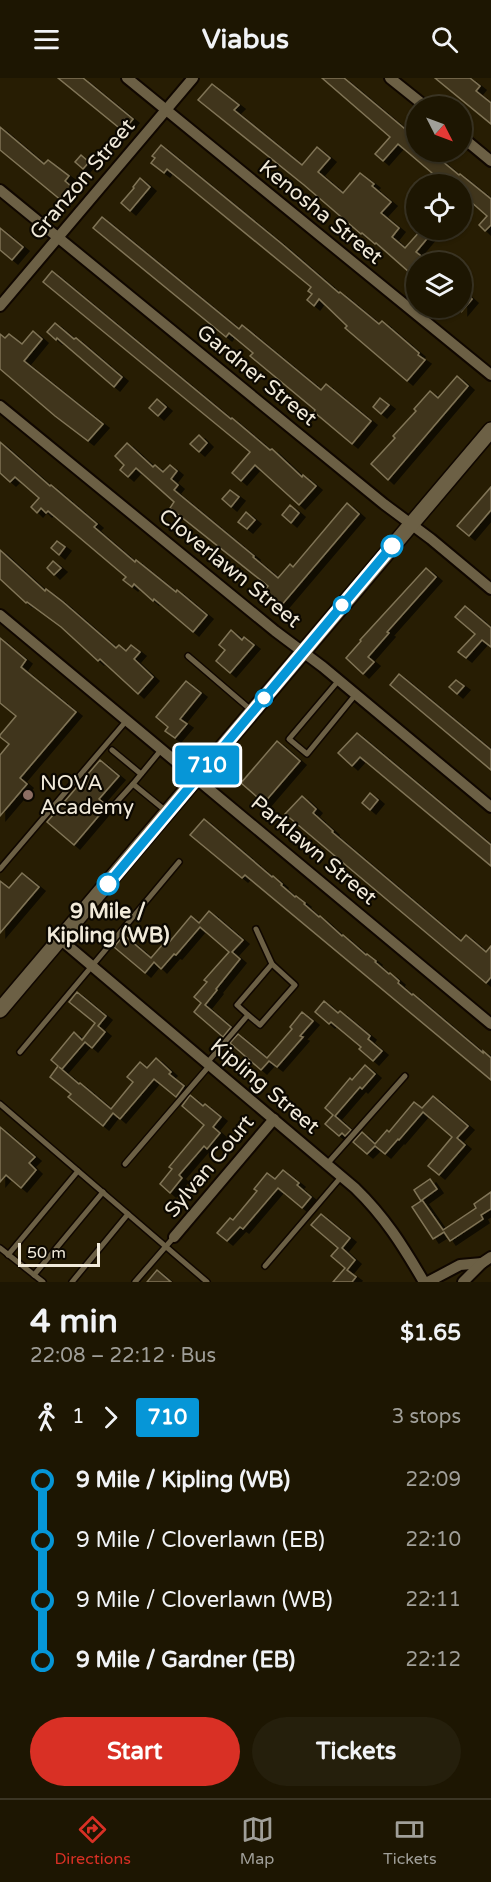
<!DOCTYPE html>
<meta charset="utf-8">
<style>
body{margin:0;font-family:"Varela Round",sans-serif;background:#251f0c;color:#f1f3f6;height:100vh;display:flex;flex-direction:column;font-size:22px;white-space:nowrap}
*{box-sizing:border-box;margin:0}
p{font-size:20px;color:#a09f99}
.icon{flex:none;width:33px;height:33px;fill:none;stroke:currentColor;stroke-width:2;stroke-linecap:round;stroke-linejoin:round}
.map{position:relative;height:1204px;overflow:hidden}
.details{display:flex;flex-direction:column;background:#1d1602;flex:1}
.details>*{flex:none}
.badge{padding:0 12px;border-radius:4px;font-size:21px;line-height:39px}
.needle{width:39px;rotate:132deg}
.fabs{position:absolute;left:406px;top:18px;display:grid;gap:12px}
.fabs a{display:grid;place-items:center;width:66px;height:66px;border-radius:50%;background:#1d1602;box-shadow:0 2px 4px #0004,0 0 0 2px #3b3524;font-size:30px}
.scale{position:absolute;left:18px;bottom:15px;width:82px;box-sizing:border-box;padding-left:6px;border:3px solid #f1eada;border-top:0;font-size:16px;line-height:21px;white-space:nowrap;color:#f1eada;-webkit-text-stroke:4px #0c0801;paint-order:stroke}
.map>.badge{position:absolute;translate:-50% -50%;box-shadow:0 0 0 3px #fff}
.legs{display:flex;align-items:center;gap:9px;height:66px;padding:0 30px;font-size:20px}
.legs p{margin-inline-start:auto}
.headline{display:flex;align-items:center;justify-content:space-between;height:102px;padding:0 30px}
h1{font-size:33px;font-weight:700;line-height:45px}
.primary-button{display:flex;gap:12px;margin-top:auto;padding:12px 30px}
.primary-button a{flex:1;height:69px;border-radius:36px;background:#d93025;color:#fff;font-size:24px;font-weight:700;line-height:69px;text-align:center}
.primary-button a+a{background:#251f0c;color:#f1f3f6}
ul{padding:0 30px;list-style:none}
li{display:flex;align-items:center;gap:21px;height:60px;font-size:22px}
li i{display:grid;place-items:center;width:9px;height:100%;margin:0 8px;background:currentColor}
li i::after{content:'';width:15px;height:15px;margin:-8px;border:4px solid;border-radius:50%;background:#1d1602}
li p{margin-inline-start:auto}
li:first-child i{background:linear-gradient(#0000 50%,currentColor 0)}
li:last-child i{background:linear-gradient(currentColor 50%,#0000 0)}
header{display:flex;justify-content:space-between;align-items:center;height:78px;padding:0 30px;background:#1d1602;font-size:27px;font-weight:700}
.menu{display:flex;justify-content:space-around;align-items:center;height:84px;border-top:2px solid #3b3524;background:#1d1602;font-size:16px;color:#a09f99}
.menu a{display:grid;justify-items:center;gap:3px}
.menu .on{color:#d93025}
.map>svg:first-child{display:block}
.building{fill:#41361b;stroke:#807457;stroke-width:1.5;filter:url(#shadow)}
.lines{fill:none;stroke-linecap:round;stroke-linejoin:round}
.service-casing{stroke:#100700;stroke-width:8}
.minor-casing{stroke:#100700;stroke-width:14}
.secondary-casing{stroke:#100700;stroke-width:18}
.service{stroke:#6c6045;stroke-width:5}
.minor{stroke:#6c6045;stroke-width:10}
.secondary{stroke:#6c6045;stroke-width:15}
.line-1-casing{stroke:#fff;stroke-width:14}
.line-1{stroke:#0696d7;stroke-width:9}
.stop-1-dot{fill:#fff;stroke:#0696d7;stroke-width:3}
.education-dot{fill:#8d6e63;stroke:#0c0801;stroke-width:2}
.labels{text-anchor:middle;stroke-width:4.5;stroke-linejoin:round;paint-order:stroke}
.street-label{font-size:21px;fill:#f1eada;stroke:#0c0801}
.poi-label{font-size:21px;fill:#f1eada;stroke:#0c0801;text-anchor:start}
.stop-label{font-size:21px;font-weight:bold;fill:#f1eada;stroke:#0c0801}
</style>
<header><svg class="icon" aria-label="menu" viewBox="0 0 24 24"><path d="M4 6h16M4 12h16M4 18h16"/></svg>Viabus<svg class="icon" aria-label="search" viewBox="0 0 24 24"><circle cx="10" cy="10" r="6"/><path d="M15 15l6 6"/></svg></header>
<div class="map">
<svg width="491" height="1204" viewBox="0 0 491 1204">
<defs>
<filter id="shadow"><feDropShadow dx="6" dy="4" stdDeviation="0" flood-color="#0009"/></filter>
</defs>
<rect width="100%" height="100%" fill="#271d03"/>
<g class="building">
<path d="M58 0H83L133 41 123 53Z"/>
<path d="M322 0H344L417 61V74H431L459 97 460 96 491 121V147L485 153 479 147 487 138 462 116V106H445L398 66 383 83 375 76 390 59Z"/>
<path d="M435 0H470L480 8 476 13 491 25V46Z"/>
<path d="M212 6 239 27 234 32 302 87 317 69 330 80 318 94 343 115 360 95 374 106 372 108 391 124 381 135 399 150 392 159 405 170 421 152H424L430 157 416 174 429 184H417V201L376 165 375 166 362 155 361 156 304 107 198 22Z"/>
<path d="M0 49 44 86 48 82 69 98 65 103 73 110 62 123 0 72Z"/>
<path d="M161 67 282 166 339 215 340 214 379 246 382 243 419 275 418 277 425 282 407 303 345 250 347 248 319 221 314 228 307 222 312 216 308 213 311 209 167 91 164 95 151 85 155 80 152 78Z"/>
<path d="M81 77 89 84 83 91 75 84Z"/>
<path d="M140 100 150 109 130 133 121 125 134 110 133 109Z"/>
<path d="M102 139 239 251 242 247 321 312 326 306 371 343 352 366 314 334 315 332 250 278 253 275 229 255 226 259 93 150Z"/>
<path d="M0 150 23 169 12 182 0 172Z"/>
<path d="M52 193 231 341 232 340 270 372 272 371 302 399 303 397 316 408 299 427 255 387 241 403 232 395 250 374 43 204Z"/>
<path d="M462 212 472 221 462 233Z"/>
<path d="M55 245 74 261 76 260 122 299 114 309 57 260 56 262 47 254Z"/>
<path d="M33 253 42 261 24 283 103 346 88 363 55 338 0 291V256L5 260 9 256 22 266Z"/>
<path d="M457 298 468 308 388 402 371 386 395 360 393 358 416 333 414 331 430 313 438 320Z"/>
<path d="M380 320 389 327 381 336 373 329Z"/>
<path d="M157 321 166 329 158 338 149 330Z"/>
<path d="M199 357 207 365 199 374 190 366Z"/>
<path d="M0 364 50 408 51 407 97 446 94 449 135 484 136 482 176 514 177 512 207 537 193 554 154 521 153 523 134 506 132 509 123 502 126 499 48 433 46 435 41 430 37 435 31 429 39 420 15 399 10 404 0 395Z"/>
<path d="M127 365 153 389 155 387 163 394 170 387 177 393 171 401 178 407 174 412 254 478 253 479 278 500 290 486 293 489 347 425 359 436 280 529 263 514 268 508 170 430 174 424 136 390 128 399 120 392 124 387 115 378Z"/>
<path d="M491 409V432L469 458 457 448Z"/>
<path d="M230 412 239 419 231 429 222 421Z"/>
<path d="M290 427 299 435 291 445 282 437Z"/>
<path d="M246 434 255 442 247 451 238 444Z"/>
<path d="M57 463 65 469 59 477 51 470Z"/>
<path d="M0 472 45 513 46 511 63 524 116 570 119 567 126 573 131 567 140 574 134 581 153 599 138 616 100 581 98 583 61 549 27 524 26 525 0 501Z"/>
<path d="M53 483 61 490 54 497 47 490Z"/>
<path d="M426 490 436 499 387 554 389 555 368 579 374 584 363 596 346 580 361 563 360 562Z"/>
<path d="M465 528 491 550V569L482 562 466 580 458 574 475 556 455 539Z"/>
<path d="M231 552 242 562 244 559 254 567 230 595 216 583 225 572 219 567Z"/>
<path d="M0 560 26 582 21 589 76 634 20 700 27 706 0 738V677L9 666 0 659V657L16 638 0 625Z"/>
<path d="M399 596 491 672V692L390 607Z"/>
<path d="M456 602 464 608 457 616 449 609Z"/>
<path d="M186 603 201 615 180 641 187 646 175 660 165 653 168 649 156 639Z"/>
<path d="M357 655 491 767V788L360 679 352 688 338 675Z"/>
<path d="M277 663 300 683 264 725 241 705Z"/>
<path d="M100 682 119 698 99 721 107 728 74 767 47 744Z"/>
<path d="M370 715 378 722 370 732 362 725Z"/>
<path d="M302 718 316 731 313 735 333 753 332 754 461 863 466 857 486 874 491 868V899L486 905 285 736Z"/>
<path d="M204 741 272 799 273 798 282 806 281 807 295 819 296 818 305 825 304 826 319 839 320 838 342 858 343 857 366 877 367 876 376 883 375 884 389 896 390 895 399 903 398 905 412 917 413 916 483 975V973L491 980V1002L245 797 242 800 190 757Z"/>
<path d="M22 795 39 809 0 855V803L9 810Z"/>
<path d="M209 833 243 862 232 874 240 881 216 911 217 912 205 927 231 949 223 959 194 934 201 925 194 919 207 904 204 902 229 874 200 849 176 877 174 876 161 891 154 884 145 895 114 869 124 857 151 880 163 866 166 868 191 838 199 845Z"/>
<path d="M77 914 106 938 98 948 105 954 92 970 85 964 62 991 59 989 79 1006 80 1005 111 1031 133 1004 127 999 140 984 147 990 156 980 171 994 169 996 184 1008 176 1019 154 1001 120 1041 113 1035 103 1048 68 1019 71 1016 50 999 58 988 51 982 74 954 82 962 95 945 69 924Z"/>
<path d="M324 923 338 935 340 933 370 958 368 961 382 973 373 983 359 971 361 969 331 944 329 946 315 934Z"/>
<path d="M302 934 313 943 300 958 303 959 277 989 269 983 261 992 230 965 238 956 267 980 292 951 290 949Z"/>
<path d="M365 987 375 996 362 1011 360 1009 335 1038 351 1052 345 1058 342 1055 339 1058 325 1046 333 1037 325 1030 350 1000 352 1002Z"/>
<path d="M190 1017 203 1028 205 1026 221 1039 213 1049 220 1055 207 1071 204 1068 179 1097 182 1100 170 1115 160 1106 172 1091 169 1089 204 1047 182 1028Z"/>
<path d="M433 1018 468 1048 457 1060 465 1067 439 1097 428 1088 452 1059 423 1034 399 1062 398 1061 385 1076 375 1068 367 1076 353 1064 362 1054 375 1066 387 1052 389 1054 414 1024 422 1030Z"/>
<path d="M0 1049 35 1079 29 1085 36 1092 21 1110 6 1097 0 1104Z"/>
<path d="M283 1092 299 1105 297 1107 311 1119 302 1130 278 1110 243 1151 240 1149 227 1163 217 1155 230 1140 233 1142 257 1113 254 1111 267 1095 275 1101Z"/>
<path d="M430 1101 437 1111 422 1122 443 1152 476 1130 474 1126 491 1114V1131L481 1137 483 1141 450 1163 444 1154 433 1161 412 1129 421 1123 414 1112Z"/>
<path d="M321 1136 350 1160 342 1170 355 1182 347 1192 356 1199 352 1204H333L345 1190 331 1178 338 1170 311 1147Z"/>
<path d="M157 1192 171 1204H147Z"/>
</g>
<g class="lines">
<g class="service-casing">
<g id="service">
<path d="M188 578 251 632"/>
<path d="M339 602 289 661 307 676 356 616"/>
<path d="M112 672 141 696"/>
<path d="M161 672 133 706 166 733"/>
<path d="M114 727 133 706"/>
<path d="M0 791 127 642"/>
<path d="M248 937 260 947 295 907 272 886"/>
<path d="M20 974 179 784"/>
<path d="M207 985 248 937 237 927 272 886 256 851"/>
<path d="M0 1026 207 1204"/>
<path d="M125 1086 210 987"/>
<path d="M327 1086 405 998"/>
<path d="M0 1170 43 1204"/>
<path d="M8 1177 78 1093"/>
<path d="M265 1188 341 1099"/>
<path d="M34 1197 103 1114"/>
<path d="M72 1204 128 1136"/>
<path d="M135 1204 174 1159"/>
</g>
</g>
<g class="minor-casing">
<g id="minor">
<path d="M127 0 491 297"/>
<path d="M390 0 425 28"/>
<path d="M462 59 491 83"/>
<path d="M0 112 384 426 431 461 491 511"/>
<path d="M0 228 193 0"/>
<path d="M0 328 275 553 323 589 491 729"/>
<path d="M0 537 491 946"/>
<path d="M60 861 355 1110C385 1139 403 1168 424 1204"/>
<path d="M174 1159 274 1041"/>
<path d="M428 1204 460 1187 482 1185"/>
<path d="M463 1204 482 1185 491 1179"/>
</g>
</g>
<g class="secondary-casing">
<path id="secondary" d="M0 932 491 352"/>
</g>
<use href="#service" class="service"/>
<use href="#minor" class="minor"/>
<use href="#secondary" class="secondary"/>
</g>
<g class="lines">
<g class="line-1-casing">
<path id="line-1" d="M108 806 392 468"/>
</g>
<use href="#line-1" class="line-1"/>
</g>
<g class="stop-1-dot">
<circle cx="392" cy="468" r="10"/>
<circle cx="342" cy="527" r="8"/>
<circle cx="264" cy="620" r="8"/>
<circle cx="108" cy="806" r="10"/>
</g>
<circle class="education-dot" cx="28" cy="717" r="6"/>
<g class="labels">
<g class="street-label">
<text transform="translate(82 101) rotate(-50)" y="7">Granzon Street</text>
<text transform="translate(321 134) rotate(39)" y="7">Kenosha Street</text>
<text transform="translate(257 297) rotate(39)" y="7">Gardner Street</text>
<text transform="translate(230 490) rotate(39)" y="7">Cloverlawn Street</text>
<text transform="translate(314 772) rotate(40)" y="7">Parklawn Street</text>
<text transform="translate(265 1008) rotate(40)" y="7">Kipling Street</text>
<text transform="translate(209 1088) rotate(-50)" y="7">Sylvan Court</text>
</g>
<g class="poi-label">
<text x="40" y="712">NOVA<tspan x="40" dy="24">Academy</tspan></text>
</g>
<g class="stop-label">
<text x="108" y="840">9 Mile /<tspan x="108" dy="24">Kipling (WB)</tspan></text>
</g>
</g>
</svg>
<div class="fabs">
<a><svg class="needle" viewBox="-14 -14 28 28"><path d="M0-13l5 13h-10z" fill="#e53935"/><path d="M0 13l5-13h-10z" fill="#a09f99"/></svg></a>
<a><svg class="icon" aria-label="locate" viewBox="0 0 24 24"><circle cx="12" cy="12" r="6"/><path d="M12 2v4M12 18v4M2 12h4M18 12h4"/></svg></a>
<a><svg class="icon" aria-label="layers" viewBox="0 0 24 24"><path d="M12 4l9 5-9 5-9-5zM3 14l9 5 9-5"/></svg></a>
</div>
<div class="scale">50 m</div>
<b class="badge" style="left:207px;top:687px;background:#0696d7;color:#fff">710</b>
</div>
<section class="details">
<div class="headline"><div><h1>4 min</h1><p>22:08 – 22:12 · Bus</p></div><b>$1.65</b></div>
<div class="legs"><svg class="icon" aria-label="walk" viewBox="0 0 24 24"><circle cx="13" cy="4" r="2"/><path d="M13 8l-2 6 4 7M11 14l-3 7M7 12l3-4h3l4 4"/></svg>1<svg class="icon" aria-label="forward" viewBox="0 0 24 24"><path d="M9 5l7 7-7 7"/></svg><b class="badge" style="background:#0696d7;color:#fff">710</b><p>3 stops</p></div>
<ul>
<li><i style="color:#0696d7"></i><b>9 Mile / Kipling (WB)</b><p>22:09</p></li>
<li><i style="color:#0696d7"></i><span>9 Mile / Cloverlawn (EB)</span><p>22:10</p></li>
<li><i style="color:#0696d7"></i><span>9 Mile / Cloverlawn (WB)</span><p>22:11</p></li>
<li><i style="color:#0696d7"></i><b>9 Mile / Gardner (EB)</b><p>22:12</p></li>
</ul>
<div class="primary-button"><a>Start</a><a>Tickets</a></div>
</section>
<nav class="menu">
<a class="on"><svg class="icon" aria-label="directions" viewBox="0 0 24 24"><path d="M12 3l9 9-9 9-9-9zM9 14v-3h6M13 9l2 2-2 2"/></svg>Directions</a>
<a><svg class="icon" aria-label="map" viewBox="0 0 24 24"><path d="M3 6l6-2 6 2 6-2v14l-6 2-6-2-6 2zM9 4v14M15 6v14"/></svg>Map</a>
<a><svg class="icon" aria-label="tickets" viewBox="0 0 24 24"><path d="M3 7h18v10H3zM15 7v10"/></svg>Tickets</a>
</nav>
